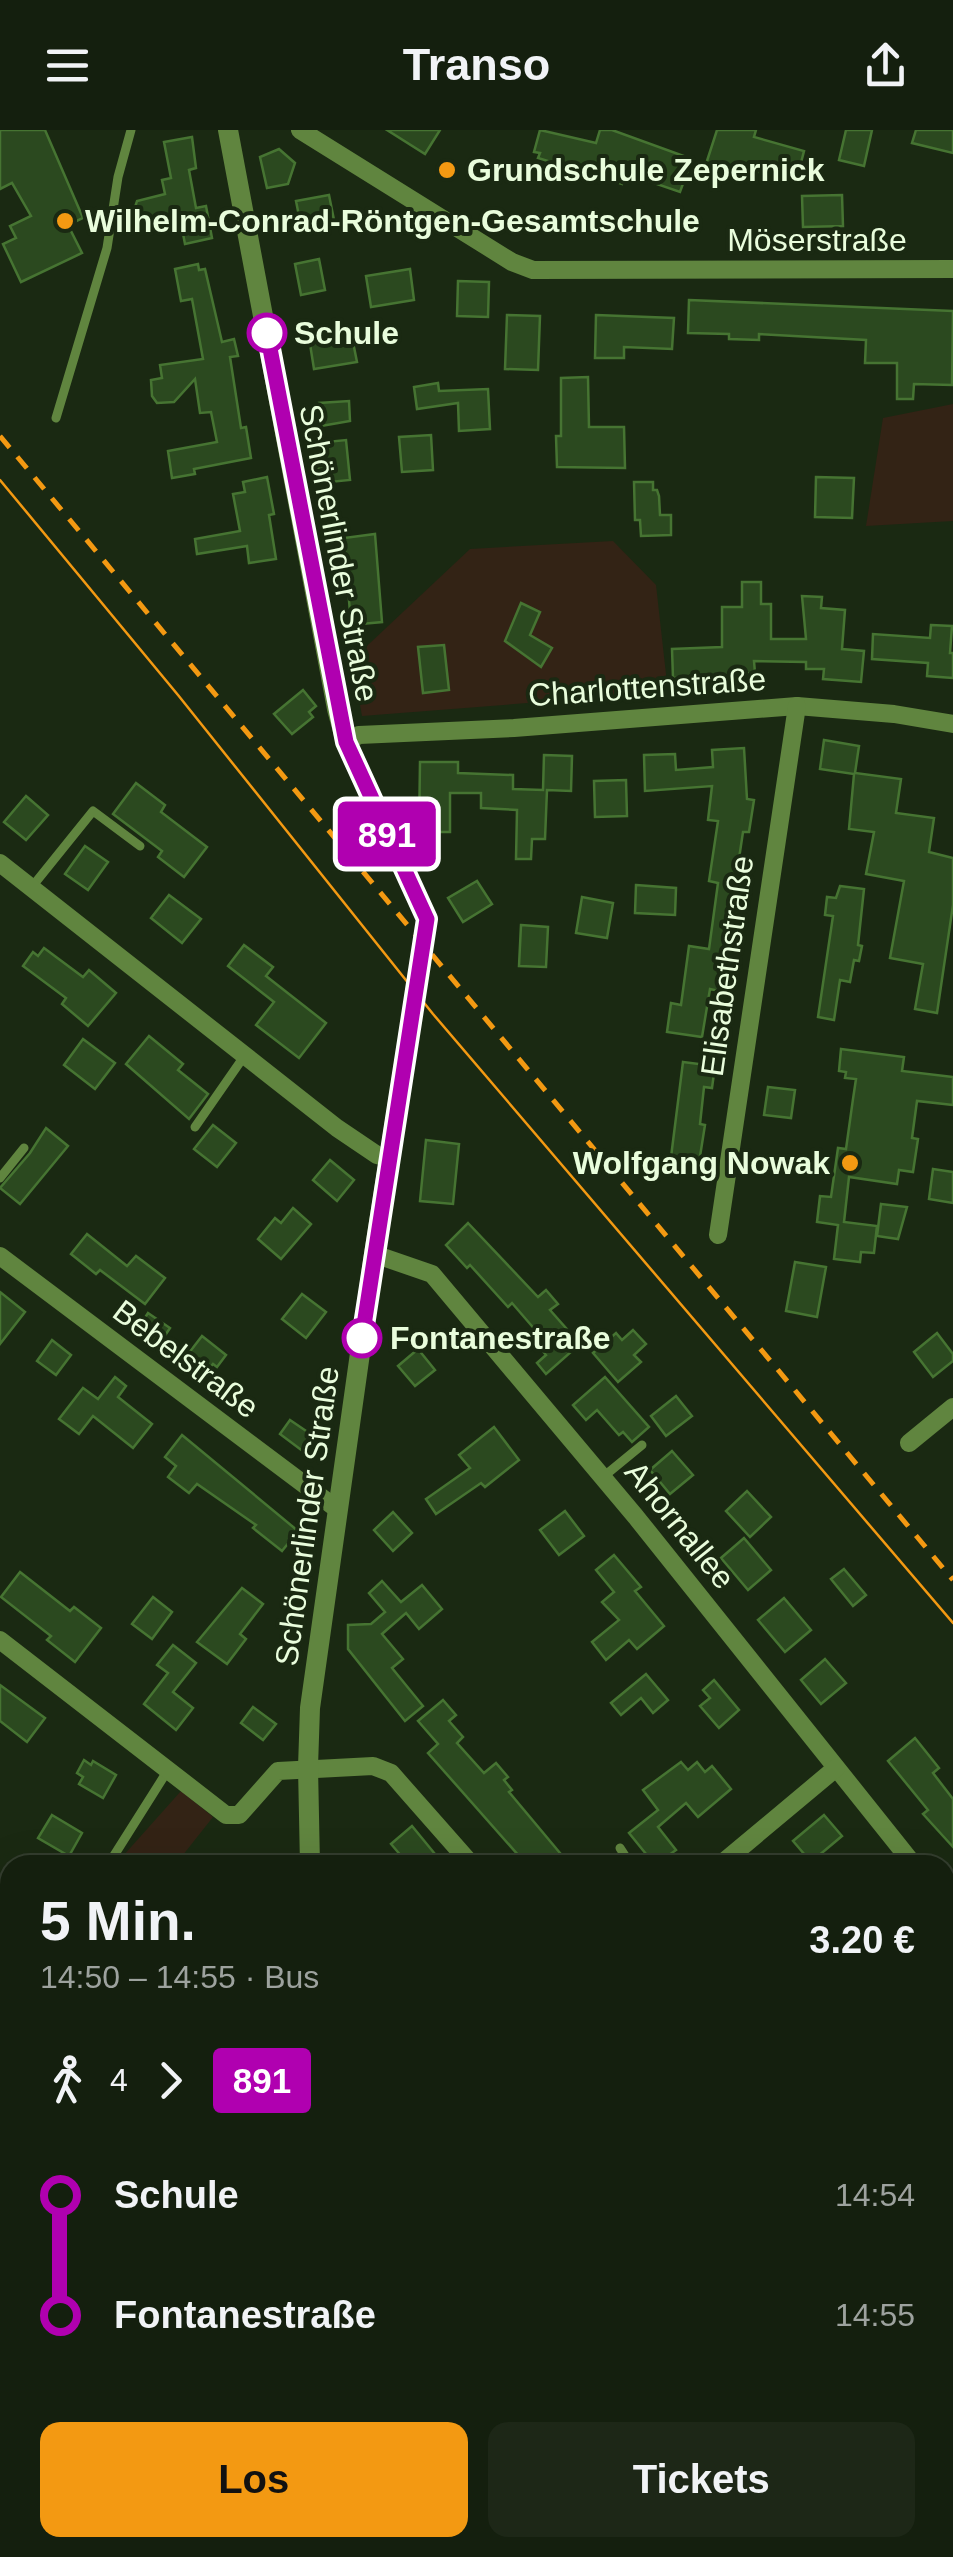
<!DOCTYPE html>
<html lang="de">
<meta charset="utf-8">
<style>
body{margin:0;font-family:Helvetica,sans-serif;background:#1d2717;color:#f1f3f6;height:100vh;display:flex;flex-direction:column;font-size:38px;white-space:nowrap}
*{box-sizing:border-box;margin:0}
p{font-size:32px;color:#9da29e}
.icon{flex:none;width:55px;height:55px;fill:none;stroke:currentColor;stroke-width:2;stroke-linecap:round;stroke-linejoin:round}
.map{position:relative;flex:1;overflow:hidden}
.details{position:absolute;left:0px;top:1725px;width:955px;height:702px;display:flex;flex-direction:column;background:#141f0e;border-radius:30px 30px 0 0;box-shadow:0 10px 40px #0002,0 0 0 2px #333d2e}
.details>*{flex:none}
.badge{padding:0 20px;border-radius:8px;font-size:35px;line-height:65px}
.map>.badge{position:absolute;translate:-50% -50%;box-shadow:0 0 0 5px #fff}
.legs{display:flex;align-items:center;gap:15px;height:110px;padding:0 40px;font-size:32px}
.legs p{margin-inline-start:auto}
.summary{display:flex;align-items:center;justify-content:space-between;height:170px;padding:0 40px}
h1{font-size:55px;font-weight:700;line-height:75px}
.button{display:flex;gap:20px;margin-top:auto;padding:20px 40px}
.button a{flex:1;height:115px;border-radius:20px;background:#f39912;color:#111;font-size:40px;font-weight:700;line-height:115px;text-align:center}
.button a+a{background:#1d2717;color:#f1f3f6}
ul{padding:0 40px;list-style:none}
li{display:flex;align-items:center;gap:35px;height:120px;font-size:38px}
li i{display:grid;place-items:center;width:15px;height:100%;margin:0 12px;background:currentColor}
li i::after{content:'';width:25px;height:25px;margin:-12px;border:8px solid;border-radius:50%;background:#141f0e}
li p{margin-inline-start:auto}
li:first-child i{background:linear-gradient(#0000 50%,currentColor 0)}
li:last-child i{background:linear-gradient(currentColor 50%,#0000 0)}
header{display:flex;justify-content:space-between;align-items:center;height:130px;padding:0 40px;background:#141f0e;font-size:45px;font-weight:700}
.map>svg:first-child{display:block}
.green{fill:#332315}
.building{fill:#2b491f;stroke:#467432;stroke-width:2.5}
.lines{fill:none;stroke-linecap:round;stroke-linejoin:round}
.service{stroke:#60853f;stroke-width:9}
.minor{stroke:#60853f;stroke-width:18}
.tertiary{stroke:#60853f;stroke-width:20}
.tram{stroke:#f39912;stroke-width:2.5}
.rail{stroke:#f39912;stroke-width:5;stroke-dasharray:15 12;stroke-linecap:butt}
.line-1-casing{stroke:#fff;stroke-width:22}
.line-1{stroke:#b000b0;stroke-width:15}
.poi-dot{fill:#f39912;stroke:#1a2912;stroke-width:4}
.stop-1-dot{fill:#fff;stroke:#b000b0;stroke-width:5}
.labels{text-anchor:middle;stroke-width:8;stroke-linejoin:round;paint-order:stroke}
.poi-label{font-size:32px;font-weight:bold;fill:#e9fddc;stroke:#1a2912;text-anchor:start}
.street-label{font-size:32px;fill:#e9fddc;stroke:#1a2912}
.stop-label{font-size:32px;font-weight:bold;fill:#e9fddc;stroke:#1a2912;text-anchor:start}
</style>
<header><svg class="icon" aria-label="menu" viewBox="0 0 24 24"><path d="M4 6h16M4 12h16M4 18h16"/></svg>Transo<svg class="icon" aria-label="share" viewBox="0 0 24 24"><path d="M12 15V3M7 8l5-5 5 5M5 13v7h14v-7"/></svg></header>
<div class="map">
<svg width="953" height="2427" viewBox="0 0 953 2427">
<rect width="100%" height="100%" fill="#1a2912"/>
<g class="green">
<path d="M953 274V391L866 396 883 288Z"/>
<path d="M613 411 656 455 668 562 362 586 352 530 470 419Z"/>
<path d="M181 1661 213 1687 175 1735H115Z"/>
</g>
<g class="building">
<path d="M0 0H45L83 88 68 95 82 123 21 152 3 114 16 108 10 96 31 86 12 53 0 59Z"/>
<path d="M387 0H440L425 24Z"/>
<path d="M540 0 596 13 600 0H612L692 29 680 62 625 43 622 54 538 28 540 23 534 22Z"/>
<path d="M717 0H756L754 7 804 21 796 52 744 38 742 45 706 34Z"/>
<path d="M846 0H872L864 36 839 30Z"/>
<path d="M916 0H953V23L912 13Z"/>
<path d="M192 7 196 38 189 40 196 78 206 76 212 108 185 114 180 88 127 101 137 71 165 64 162 50 171 48 164 12Z"/>
<path d="M279 19 295 33 288 54 267 58 260 27Z"/>
<path d="M329 65 335 95 302 101 296 71Z"/>
<path d="M842 65 843 96 803 97 802 66Z"/>
<path d="M319 129 325 160 301 165 295 134Z"/>
<path d="M198 134 199 140 205 139 222 212 234 209 238 226 230 227 241 298 246 297 251 328 194 339 195 344 172 348 168 321 217 312 211 282 200 283 195 249 174 272 157 273 152 266 151 250 162 248 160 235 203 229 192 169 181 171 175 139Z"/>
<path d="M410 139 414 170 371 177 366 146Z"/>
<path d="M458 151 489 152 488 187 457 186Z"/>
<path d="M689 170 953 181 952 255 914 254 913 269H897V233H865L866 210 759 204V210L729 209V204L688 203Z"/>
<path d="M507 185 540 186 538 240 505 239Z"/>
<path d="M596 185 674 188 672 219 624 217V228H595Z"/>
<path d="M352 207 357 232 314 239 310 214Z"/>
<path d="M588 247 589 297H624L625 338 557 337 556 306H561V248Z"/>
<path d="M438 253 439 261 488 259 490 299 459 301 458 273 417 279 414 257Z"/>
<path d="M349 271 350 291 321 296 319 273Z"/>
<path d="M431 305 433 340 402 342 399 307Z"/>
<path d="M346 310 350 350 320 353 316 313Z"/>
<path d="M267 347 274 384 269 385 276 429 249 433 247 416 197 424 195 409 240 401 233 364 245 362 243 352Z"/>
<path d="M816 347 854 348 852 388 815 387Z"/>
<path d="M634 352H653V360H657L659 366 660 385H671V405L641 406 640 390H635Z"/>
<path d="M375 404 382 492 351 495 344 408Z"/>
<path d="M742 452H761V474H771V509H806L802 466 822 467 821 478 845 480 842 519 864 521 861 552 823 549 824 539H806V532L754 531 755 543 673 548 672 519 722 517V477H742Z"/>
<path d="M521 473 540 482 530 505 552 518 541 537 505 511Z"/>
<path d="M931 495 952 496 950 523H953V548L927 546 928 533 872 529 873 504 930 508Z"/>
<path d="M444 515 449 560 423 563 418 517Z"/>
<path d="M303 560 316 576 309 582 313 587 292 604 274 584Z"/>
<path d="M824 610 859 616 855 643 901 649 896 683 934 688 929 722 953 728V775L937 883 915 879 923 834 890 828 904 751 866 744 874 702 849 699 854 644 820 639Z"/>
<path d="M744 618 747 669 754 670 749 702H743L732 775 741 776 737 808 727 807 719 861 710 859 702 907 667 902 671 873 681 875 689 816 709 819 718 753 709 751 718 691 708 690 712 656 645 661 644 625 675 624 676 640 713 637 712 620Z"/>
<path d="M544 625 572 626 571 661 547 660 545 709H532L531 729H516L517 680 481 678V663H450V702H419L420 632H458V643L513 645V659L543 660Z"/>
<path d="M626 650 627 686 595 687 594 651Z"/>
<path d="M136 653 165 675 161 682 207 717 184 747 158 727 162 721 113 684Z"/>
<path d="M26 666 48 685 26 710 4 692Z"/>
<path d="M85 716 108 732 88 760 65 744Z"/>
<path d="M477 751 492 774 463 792 448 768Z"/>
<path d="M636 755 676 758 675 785 635 783Z"/>
<path d="M840 756 864 759 858 815 862 816 859 831 854 830 850 852 840 850 834 890 818 887 833 786 825 785 827 767 836 768Z"/>
<path d="M169 765 201 789 182 813 151 788Z"/>
<path d="M582 767 613 773 607 808 576 803Z"/>
<path d="M521 795 548 797 546 837 519 836Z"/>
<path d="M244 815 273 837 266 846 326 893 299 928 256 895 274 872 228 836Z"/>
<path d="M44 818 83 847 89 840 116 863 88 896 62 874 66 868 23 836 33 822 38 826Z"/>
<path d="M149 906 183 934 178 940 208 964 189 989 126 934Z"/>
<path d="M83 909 115 933 95 959 64 935Z"/>
<path d="M841 919 904 927 902 941 953 947V975L917 971 912 1008 918 1009 913 1042 899 1040 897 1054 849 1047 844 1092 877 1096 874 1123 861 1122 860 1132 834 1129 838 1095 817 1092 820 1066 831 1067 838 1018 846 1019 853 969 856 949 845 948 846 942 839 941Z"/>
<path d="M683 932 715 936 712 958 704 957 700 994 705 995 698 1039 670 1035Z"/>
<path d="M768 957 795 960 791 988 764 985Z"/>
<path d="M213 995 236 1013 217 1037 194 1019Z"/>
<path d="M46 998 68 1016 20 1074 0 1058 30 1023Z"/>
<path d="M426 1010 459 1014 453 1074 420 1071Z"/>
<path d="M330 1030 354 1050 337 1071 313 1050Z"/>
<path d="M933 1039 953 1042V1073L929 1069Z"/>
<path d="M881 1074 907 1077 898 1109 877 1106Z"/>
<path d="M293 1078 311 1094 281 1129 258 1109 275 1088 281 1093Z"/>
<path d="M468 1093 538 1167 546 1160 558 1174 550 1180 580 1214 546 1244 537 1233 546 1225 531 1207 537 1202 512 1173 508 1177 470 1135 467 1138 446 1115Z"/>
<path d="M87 1104 127 1136 136 1126 165 1148 145 1174 100 1140 96 1144 71 1124Z"/>
<path d="M795 1132 826 1137 817 1187 786 1181Z"/>
<path d="M0 1162 25 1182 0 1214Z"/>
<path d="M302 1164 326 1182 306 1208 282 1189Z"/>
<path d="M148 1183 170 1198 158 1216 136 1201Z"/>
<path d="M633 1200 646 1214 634 1225 641 1232 618 1252 593 1223 616 1203 622 1210Z"/>
<path d="M937 1203 953 1224V1231L933 1247 914 1222Z"/>
<path d="M202 1206 226 1225 217 1237 213 1234 205 1243 185 1228Z"/>
<path d="M52 1210 71 1225 56 1245 37 1231Z"/>
<path d="M418 1219 435 1240 415 1256 398 1236Z"/>
<path d="M115 1247 126 1256 118 1267 152 1294 133 1318 93 1286 79 1304 59 1289 83 1258 98 1269Z"/>
<path d="M605 1247 649 1297 632 1312 623 1302 619 1305 597 1280 586 1290 573 1275Z"/>
<path d="M676 1266 692 1286 666 1306 651 1286Z"/>
<path d="M290 1290 315 1307 304 1322 280 1304Z"/>
<path d="M494 1297 519 1330 485 1357 481 1353 436 1384 426 1369 470 1338 459 1325Z"/>
<path d="M182 1305 298 1401 282 1421 253 1398 256 1395 197 1354 189 1363 168 1347 176 1336 165 1327Z"/>
<path d="M672 1321 693 1345 670 1364 650 1340Z"/>
<path d="M747 1361 771 1387 750 1407 726 1381Z"/>
<path d="M565 1381 584 1406 559 1425 540 1400Z"/>
<path d="M393 1382 412 1403 393 1421 374 1400Z"/>
<path d="M744 1408 771 1440 748 1460 721 1428Z"/>
<path d="M614 1425 641 1457 635 1461 664 1496 637 1519 629 1510 606 1530 592 1512 619 1490 602 1472 614 1462 596 1440Z"/>
<path d="M844 1439 866 1465 853 1476 831 1449Z"/>
<path d="M20 1442 70 1481 74 1477 101 1498 75 1532 47 1510 51 1506 1 1467Z"/>
<path d="M382 1451 401 1472 422 1455 442 1479 419 1499 406 1483 382 1504 403 1529 392 1538 423 1576 405 1591 348 1519V1495L371 1494 385 1482 369 1463Z"/>
<path d="M242 1458 263 1474 240 1504 246 1509 227 1534 197 1512Z"/>
<path d="M153 1467 172 1482 152 1509 132 1494Z"/>
<path d="M784 1468 811 1500 785 1522 758 1490Z"/>
<path d="M173 1515 196 1533 173 1562 193 1578 176 1600 144 1574 168 1543 157 1535Z"/>
<path d="M825 1529 846 1553 821 1574 801 1550Z"/>
<path d="M646 1544 668 1570 653 1583 641 1568 621 1585 611 1573Z"/>
<path d="M714 1550 739 1580 719 1598 700 1576 710 1568 703 1560Z"/>
<path d="M0 1555 45 1588 27 1612 0 1591Z"/>
<path d="M443 1570 456 1585 449 1591 463 1607 457 1613 484 1643 496 1633 508 1647 504 1650 512 1660 509 1662 570 1735H527L428 1623 438 1614 418 1591Z"/>
<path d="M253 1577 276 1594 263 1610 241 1593Z"/>
<path d="M915 1608 939 1638 933 1643 953 1669V1717L923 1684 928 1680 888 1631Z"/>
<path d="M84 1630 91 1635 93 1631 116 1645 103 1668 79 1654 83 1647 77 1643Z"/>
<path d="M681 1632 688 1640 697 1632 705 1642 712 1636 731 1659 698 1687 686 1673 658 1697 676 1720 655 1735 629 1703 658 1680 643 1660Z"/>
<path d="M52 1685 82 1703 69 1726 38 1708Z"/>
<path d="M824 1685 842 1706 811 1732 793 1711Z"/>
<path d="M412 1696 435 1724 422 1735H409L391 1714Z"/>
</g>
<g class="lines">
<g class="service">
<path d="M56 288 107 118 118 47 131 0"/>
<path d="M31 758 93 681 140 716"/>
<path d="M195 997 245 925"/>
<path d="M0 1048 24 1018"/>
<path d="M603 1347 642 1315"/>
<path d="M620 1718 631 1735"/>
<path d="M108 1735 168 1640"/>
<path d="M945 2223 953 2221"/>
</g>
<g class="minor">
<path d="M300 0 512 132 533 140 953 139"/>
<path d="M346 612 359 605 514 598 797 576 894 584 953 594"/>
<path d="M0 733 337 998 377 1025 389 1028"/>
<path d="M718 1105 797 576"/>
<path d="M374 1124 432 1144 636 1387 914 1735"/>
<path d="M0 1126 337 1379"/>
<path d="M909 1313 953 1277"/>
<path d="M0 1510 226 1685H239L278 1641 373 1636 391 1643 472 1735"/>
<path d="M720 1735 836 1638"/>
<path d="M945 1773 953 1783"/>
<path d="M945 2103 953 2097"/>
<path d="M945 2303 953 2313"/>
<path d="M0 2325 10 2334"/>
<path d="M108 2418 119 2427"/>
<path d="M666 2418 674 2427"/>
<path d="M552 2427 563 2418"/>
</g>
<g class="tertiary">
<path d="M228 0 337 579 346 612 427 789 374 1124 310 1578 308 1637 310 1735"/>
<path d="M328 2418V2427"/>
</g>
<path class="tram" d="M0 350 178 565 433 884 953 1493"/>
<path class="rail" d="M0 306 953 1450"/>
</g>
<g class="lines">
<g class="line-1-casing">
<path id="line-1" d="M267 203 346 612 427 789 362 1208"/>
</g>
<use href="#line-1" class="line-1"/>
</g>
<g class="poi-dot">
<circle cx="447" cy="40" r="10"/>
<circle cx="65" cy="91" r="10"/>
<circle cx="850" cy="1033" r="10"/>
</g>
<g class="stop-1-dot">
<circle cx="267" cy="203" r="18"/>
<circle cx="362" cy="1208" r="18"/>
</g>
<g class="labels">
<g class="poi-label">
<text x="467" y="51">Grundschule Zepernick</text>
<text x="85" y="102">Wilhelm-Conrad-Röntgen-Gesamtschule</text>
<text x="830" y="1044" text-anchor="end">Wolfgang Nowak</text>
</g>
<g class="street-label">
<text x="817" y="121">Möserstraße</text>
<text transform="translate(339 423) rotate(79)" y="11">Schönerlinder Straße</text>
<text transform="translate(647 557) rotate(-4)" y="11">Charlottenstraße</text>
<text transform="translate(727 836) rotate(-82)" y="11">Elisabethstraße</text>
<text transform="translate(186 1229) rotate(37)" y="11">Bebelstraße</text>
<text transform="translate(307 1386) rotate(-82)" y="11">Schönerlinder Straße</text>
<text transform="translate(680 1395) rotate(51)" y="11">Ahornallee</text>
</g>
<g class="stop-label">
<text x="294" y="214">Schule</text>
<text x="390" y="1219">Fontanestraße</text>
</g>
</g>
</svg>
<b class="badge" style="left:387px;top:704px;background:#b000b0;color:#fff">891</b>
<section class="details">
<div class="summary"><div><h1>5 Min.</h1><p>14:50 – 14:55 · Bus</p></div><b>3.20 €</b></div>
<div class="legs"><svg class="icon" aria-label="walk" viewBox="0 0 24 24"><circle cx="13" cy="4" r="2"/><path d="M13 8l-2 6 4 7M11 14l-3 7M7 12l3-4h3l4 4"/></svg>4<svg class="icon" aria-label="forward" viewBox="0 0 24 24"><path d="M9 5l7 7-7 7"/></svg><b class="badge" style="background:#b000b0;color:#fff">891</b></div>
<ul>
<li><i style="color:#b000b0"></i><b>Schule</b><p>14:54</p></li>
<li><i style="color:#b000b0"></i><b>Fontanestraße</b><p>14:55</p></li>
</ul>
<div class="button"><a>Los</a><a>Tickets</a></div>
</section>
</div>
